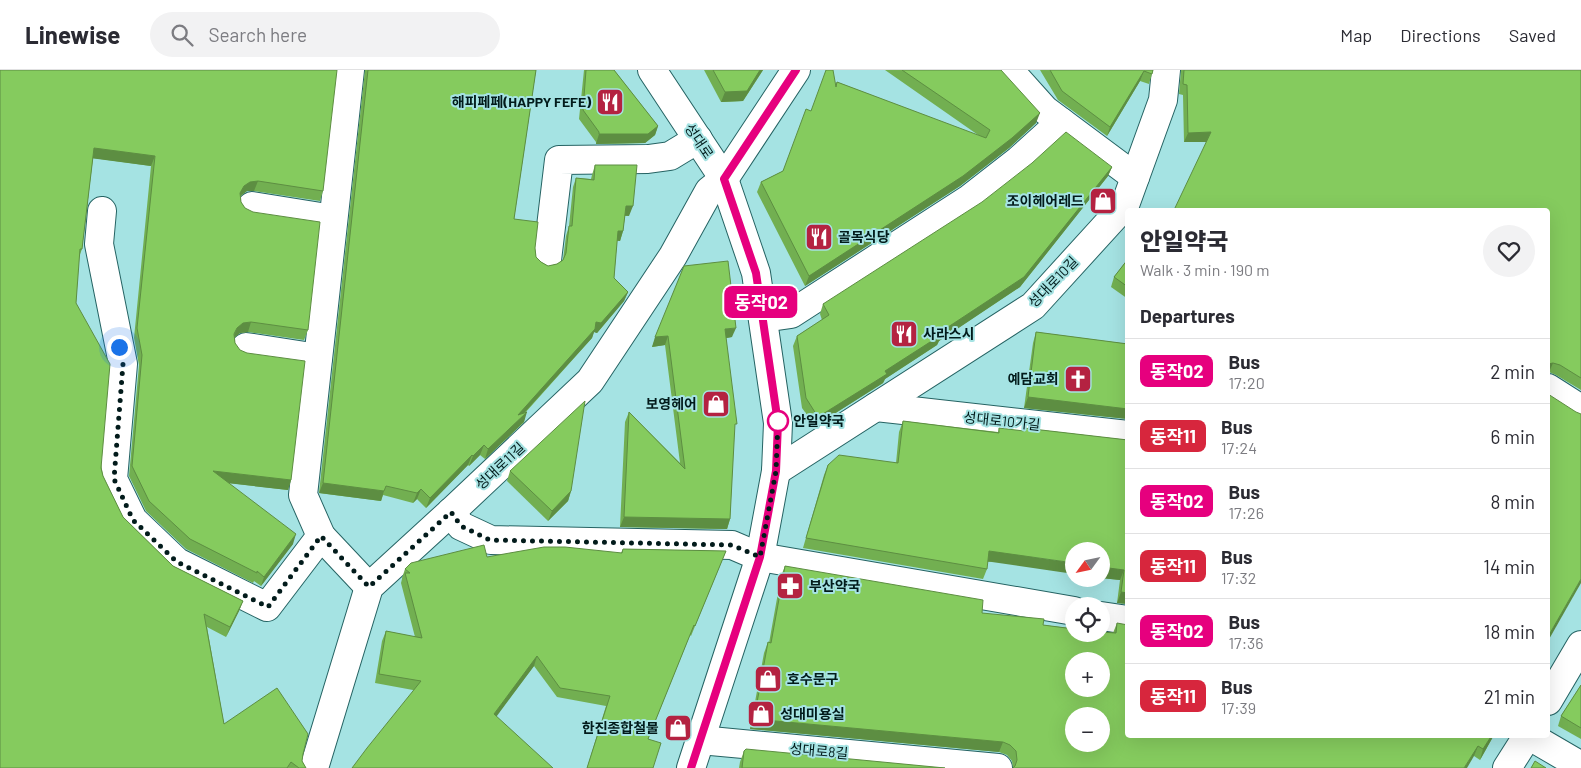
<!DOCTYPE html>
<meta charset="utf-8">
<style>
body{margin:0;font-family:Barlow,"Noto Sans KR",sans-serif;background:#f2f2f3;color:#2b2b33;height:100vh;display:flex;flex-direction:column;font-size:19px;white-space:nowrap}
*{box-sizing:border-box;margin:0}
p{font-size:16px;color:#7c7c81}
.icon{flex:none;width:28px;height:28px;fill:none;stroke:currentColor;stroke-width:2;stroke-linecap:round;stroke-linejoin:round}
.map{position:relative;flex:1;overflow:hidden}
.panel{position:absolute;left:1125px;top:138px;width:425px;height:530px;display:flex;flex-direction:column;background:#fff;border-radius:5px;box-shadow:0 5px 20px #0002}
.panel>*{flex:none}
.badge{padding:0 10px;border-radius:8px;font-size:18px;line-height:32px}
.needle{width:32px;rotate:237deg}
.buttons{position:absolute;left:1065px;top:472px;display:grid;gap:10px}
.buttons a{display:grid;place-items:center;width:45px;height:45px;border-radius:50%;background:#fff;box-shadow:0 5px 20px #0002;font-size:25px}
.you{position:absolute;width:25px;height:25px;margin:-12px;border:4px solid #fff;border-radius:50%;background:#1a73e8;box-shadow:0 0 0 8px #1a73e833}
.map>.badge{position:absolute;translate:-50% -50%;box-shadow:0 0 0 2px #fff}
h2{padding:0 15px;font-size:19px;line-height:45px}
.round{display:grid;place-items:center;flex:none;width:52px;height:52px;border-radius:26px;background:#f2f2f3}
.summary{display:flex;align-items:center;justify-content:space-between;height:85px;padding:0 15px}
h1{font-size:24px;font-weight:800;line-height:38px}
ul{padding:0;list-style:none}
li{display:flex;align-items:center;gap:15px;height:65px;padding:0 15px;border-top:1px solid #e1e1e2}
li div{flex:1}
li b{display:block;font-size:19px}
li em{font-style:normal}
li .badge{min-width:55px;font-weight:700;text-align:center}
header{display:flex;align-items:center;gap:30px;box-sizing:border-box;height:70px;padding:0 25px;background:#fff;border-bottom:1px solid #e1e1e2}
header strong{font-size:24px}
nav{display:flex;gap:28px;margin-inline-start:auto;font-size:18px}
.search{width:350px;height:45px;background:#f2f2f3;display:flex;align-items:center;gap:12px;box-sizing:border-box;padding:0 18px;border-radius:28px;color:#7c7c81;font-size:19px}
.map>svg:first-child{display:block}
.lines{fill:none;stroke-linecap:round;stroke-linejoin:round}
.minor-casing{stroke:#256363;stroke-width:30}
.minor{stroke:#fff;stroke-width:28}
.wall{fill:#72af51}
.shaded-wall{fill:#5d8e42}
.building{fill:#85cb5e;stroke:#5d8e42;fill-rule:evenodd}
.line-casing{stroke:#fff;stroke-width:11}
.line{stroke:#e6007e;stroke-width:8}
.walk{stroke:#021b1b;stroke-width:5;stroke-dasharray:0 9}
.stop-dot{fill:#fff;stroke:#e6007e;stroke-width:2.5}
.labels{text-anchor:middle;stroke-width:4;stroke-linejoin:round;paint-order:stroke}
.poi-label{font-size:14px;font-weight:bold;fill:#021b1b;stroke:#a5e3e3;text-anchor:end}
.street-label{font-size:14px;fill:#021b1b;stroke:#a5e3e3}
.stop-label{font-size:14px;font-weight:bold;fill:#021b1b;stroke:#a5e3e3;text-anchor:start}
</style>
<header>
<strong>Linewise</strong>
<div class="search"><svg class="icon" aria-label="search" viewBox="0 0 24 24"><circle cx="10" cy="10" r="6"/><path d="M15 15l6 6"/></svg>Search here</div>
<nav><a>Map</a><a>Directions</a><a>Saved</a></nav>
</header>
<div class="map">
<svg width="1581" height="698" viewBox="0 0 1581 698">
<rect width="100%" height="100%" fill="#a5e3e3"/>
<g class="lines">
<g class="minor-casing">
<g id="minor">
<path d="M350 0 303 425 321 466 369 517"/>
<path d="M652 0 724 109 756 203 778 353 776 401 760 487 691 698"/>
<path d="M1009 0 1045 40 1135 107"/>
<path d="M252 136 333 149"/>
<path d="M102 141 99 174 123 294 113 409 133 450 177 492 267 537 321 466"/>
<path d="M547 190 559 90 648 89 670 86 698 69"/>
<path d="M763 248 791 244 969 129 1019 90 1061 52"/>
<path d="M246 277 318 288"/>
<path d="M1548 318 1581 339"/>
<path d="M876 337 1128 365"/>
<path d="M776 401 1033 236 1125 135 1163 30 1166 0"/>
<path d="M451 442 461 456 491 470 732 475 760 487 1074 541"/>
<path d="M1101 546 1128 550"/>
<path d="M1548 631 1581 575"/>
<path d="M1528 665 1581 696"/>
<path d="M700 670 998 698"/>
<path d="M314 698 369 517 451 442 590 311 673 186 709 121 724 109 796 0"/>
<path d="M1507 698 1528 665"/>
</g>
</g>
<use href="#minor" class="minor"/>
</g>
<g class="wall">
<path d="M0 0 323 121 320 131 254 121H247L241 126V132L308 260 304 270 248 262 240 263 235 267V273L291 410 288 420 229 413 293 474 261 516 254 511 253 513 186 479 146 441 129 406 139 295 134 268 151 96 93 88 82 179 79 187 76 233 103 406 123 447 173 496 243 531 239 541 226 567 207 557 224 654 303 684 302 691 306 698H0Z"/>
<path d="M365 0H536L514 149 535 178 536 187 541 192 548 196 557 194 563 190 566 166 569 156 573 117 576 108 591 109 592 105 595 95 629 146H625L623 161 620 171H617L614 208 628 222 624 231 597 263 594 262 592 268 525 343 524 352 485 389 480 385 469 396 468 395 426 438 417 429 413 433 383 425 381 431 319 423Z"/>
<path d="M584 0H614L658 56 655 65 645 73 596 74V72L579 49Z"/>
<path d="M704 0H763L743 31 721 32Z"/>
<path d="M885 0H1001L1036 53 1009 78 960 116 805 216 757 122 761 112 783 101 811 41 835 15 837 12 981 67Z"/>
<path d="M1040 0H1153L1152 4 1149 14 1140 11 1107 66 1058 30Z"/>
<path d="M1181 0H1581V320L1556 305 1549 302 1206 72H1184L1183 25 1179 24Z"/>
<path d="M1112 97 1108 106 1020 217 939 271 937 275 885 309 883 313 815 356 802 338 793 276 797 266 822 250 820 244 823 234Z"/>
<path d="M1128 189V229L1111 217 1114 207Z"/>
<path d="M684 196 732 267 726 268 734 362 730 449 727 459 620 457 625 352 629 342 680 393 665 275 652 277Z"/>
<path d="M1036 262 1128 274V349L1024 338 1033 273Z"/>
<path d="M903 351 998 362 999 358 1023 361 1024 358 1128 370V534L1117 533 1120 510 1101 508V481L987 492V499L983 509 803 478 824 405 828 395 896 393 899 362Z"/>
<path d="M510 401 571 421 568 431 548 451 507 411Z"/>
<path d="M623 479 726 481 691 566 690 565 648 669 653 698H587L606 636 557 627 534 596 496 646 413 620 375 613 382 571 386 561 415 567 401 513 402 509V508L405 499 487 487 621 483Z"/>
<path d="M785 496 982 543 1043 555 1113 563 1117 553 1128 665H1494L1480 690 1474 686 1013 698 1012 691 1007 685 999 682 750 659 764 583 768 572 769 573 781 506Z"/>
<path d="M1581 615V669L1558 656 1561 646Z"/>
<path d="M744 681 945 698H739L740 692Z"/>
</g>
<g class="shaded-wall">
<path d="M760 0H763L743 31 721 32 725 22Z"/>
<path d="M1144 1 1140 11 1107 66 1110 57Z"/>
<path d="M1040 43 1036 53 1009 78 960 116 805 216 809 206Z"/>
<path d="M658 56 655 65 645 73 596 74 599 64Z"/>
<path d="M1211 62 1208 72H1184L1188 63Z"/>
<path d="M94 78 155 86 151 96 90 88Z"/>
<path d="M1112 97 1108 106 1020 217 939 271 937 275 885 309 883 313 815 356 818 347 939 263Z"/>
<path d="M258 111 254 121H247L240 126V123L244 116 250 112Z"/>
<path d="M626 136H633L629 146 622 145Z"/>
<path d="M618 161H623L620 171 615 170Z"/>
<path d="M628 222 624 231 597 263 594 262 592 268 514 354 527 342 524 352 485 389 488 379 596 252Z"/>
<path d="M251 252 248 262 240 263 234 268 231 274 237 258 243 253Z"/>
<path d="M736 258 732 267 721 269 725 259Z"/>
<path d="M668 266 665 275 652 277 655 267Z"/>
<path d="M1553 293 1549 302 1548 303V294Z"/>
<path d="M1028 327 1128 339V349L1024 338Z"/>
<path d="M484 375 480 385 469 396 473 386Z"/>
<path d="M472 385 468 395 426 438 430 428Z"/>
<path d="M213 401 291 410 288 420 209 411Z"/>
<path d="M323 413 384 421 381 431 319 423Z"/>
<path d="M421 419 417 429 413 433 417 423Z"/>
<path d="M571 421 568 431 548 451 552 441Z"/>
<path d="M624 447 730 449 727 459 620 457Z"/>
<path d="M296 464 293 474 261 516 264 507Z"/>
<path d="M989 481 1074 493V504L985 491Z"/>
<path d="M1101 497 1124 500 1120 510 1101 508Z"/>
<path d="M1581 509V513L1548 571 1549 565Z"/>
<path d="M1121 522 1128 523V534L1117 533Z"/>
<path d="M243 531 239 541 226 567 230 557Z"/>
<path d="M537 586 534 596 491 654 494 644Z"/>
<path d="M754 649 1003 672 999 682 750 659Z"/>
<path d="M1492 665H1494L1480 690 1483 679Z"/>
<path d="M1478 676 1474 686 1467 698H1464Z"/>
</g>
<g class="building">
<path d="M0 0H337L323 121 258 111 250 112 244 116 240 123 241 132 245 138 253 142 320 152 308 260 251 252 243 253 237 258 234 264 235 273 240 280 247 283 305 291 291 410 213 401 296 464 264 507 257 501V503L190 469 149 431 132 396 142 285 137 258 155 86 94 78 82 179H80L76 233 110 294 101 398 103 406 123 447 173 496 243 531 230 557 204 544 224 654 277 618 308 664 303 684 302 691 306 698H299L291 692 287 698H0Z"/>
<path d="M368 0H536L514 149 538 152 535 178 536 187 541 192 548 196 557 194 563 190 566 183 569 156H572L576 108 594 110 595 95H637L633 136H626L623 161H618L614 208 628 222 601 253 596 252 595 259 518 345 527 342 488 379 484 375 473 386 472 385 430 428 421 419 417 423 386 416 384 421 323 413Z"/>
<path d="M586 0H614L658 56 648 64H599V62L583 40Z"/>
<path d="M713 0H760L747 21 725 22Z"/>
<path d="M826 0H833L836 17 837 12 986 68 990 60 902 0H1001L1040 43 1012 68 963 106 809 206 761 112 783 101 806 39 811 41Z"/>
<path d="M1050 0H1153L1152 4 1144 1 1110 57 1062 21Z"/>
<path d="M1184 0H1581V308L1560 295 1553 293 1548 294V140H1174L1211 62 1188 63 1187 15 1183 14Z"/>
<path d="M1066 62 1112 97 1024 207 939 263 941 265 885 301 887 304 818 347 806 328 797 266 829 245 823 234 982 132 1032 93Z"/>
<path d="M1128 189V217L1114 207Z"/>
<path d="M728 191 736 258 725 259 737 354H735L730 449 624 447 629 342 685 399 668 266 655 267 684 196Z"/>
<path d="M1036 262 1128 274V339L1028 327Z"/>
<path d="M1548 324 1576 342 1581 344V509L1549 565 1548 564Z"/>
<path d="M585 331 571 421 552 441 510 401Z"/>
<path d="M903 351 999 363V358L1024 361V358L1128 370V523L1121 522 1124 500 1101 497V481H1074V493L989 481 987 499 806 468 828 395 839 385 898 393Z"/>
<path d="M484 475 487 487 544 477H565L622 483 623 479 726 481 695 556 694 555 648 669 661 673 653 698H587L610 626 560 618 537 586 494 644 553 698H352L367 678 421 611 379 604 386 561 422 568 405 503H410L405 499 411 493Z"/>
<path d="M785 496 983 530 982 543 1044 549 1043 555 1074 559V564H1101V562L1116 563 1117 553 1128 555V665H1492L1483 679 1478 676 1464 698H1013L1015 696 1017 690 1016 681 1010 675 1003 672 754 649 768 572 771 573ZM1074 591H1101V619H1074ZM1074 646H1101V674H1074Z"/>
<path d="M1581 615V658L1561 646Z"/>
<path d="M746 679 945 698H742L744 681Z"/>
<path d="M1535 691 1546 698H1531Z"/>
</g>
<g class="lines">
<g class="line-casing">
<path id="line" d="M691 698 760 487 776 401 778 353 756 203 724 109 796 0"/>
</g>
<use href="#line" class="line"/>
<path class="walk" d="M119 277 123 294 114 409 133 450 177 492 268 537 321 466 369 517 451 442 461 456 490 470 732 475 760 487 776 401 778 351"/>
</g>
<defs>
<g id="restaurant-square" transform="scale(1.4375)"><rect x="-9" y="-9" width="18" height="18" rx="4" fill="#b42241" stroke="#a5e3e3"/><path d="M-5-6h1v4h1v-4h1v4h1v-4h1v5L-1.5 .5V6h-2V.5L-5-1ZM5-6V6H3V1.5H1.5Q1.5-4 5-6Z" fill="#fff"/></g>
<g id="shop-square" transform="scale(1.4375)"><rect x="-9" y="-9" width="18" height="18" rx="4" fill="#b42241" stroke="#a5e3e3"/><path d="M-5-2.5h2.3a2.7 3.5 0 0 1 5.4 0H5L5.5 6h-11ZM-1.5-2.5h3a1.5 2.3 0 0 0-3 0Z" fill="#fff"/></g>
<g id="church-square" transform="scale(1.4375)"><rect x="-9" y="-9" width="18" height="18" rx="4" fill="#b42241" stroke="#a5e3e3"/><path d="M-1.2-6h2.4v3.5h3.3v2.4h-3.3V6h-2.4V-.1h-3.3v-2.4h3.3Z" fill="#fff"/></g>
<g id="pharmacy-square" transform="scale(1.4375)"><rect x="-9" y="-9" width="18" height="18" rx="4" fill="#b42241" stroke="#a5e3e3"/><path d="M-2-6h4v4h4v4h-4v4h-4v-4h-4v-4h4Z" fill="#fff"/></g>
</defs>
<g fill-rule="evenodd">
<use href="#restaurant-square" x="610" y="32"/>
<use href="#shop-square" x="1103" y="131"/>
<use href="#restaurant-square" x="819" y="167"/>
<use href="#restaurant-square" x="904" y="264"/>
<use href="#church-square" x="1078" y="309"/>
<use href="#shop-square" x="716" y="334"/>
<use href="#pharmacy-square" x="790" y="516"/>
<use href="#shop-square" x="768" y="609"/>
<use href="#shop-square" x="761" y="644"/>
<use href="#shop-square" x="678" y="658"/>
</g>
<circle class="stop-dot" cx="778" cy="351" r="10"/>
<g class="labels">
<g class="poi-label">
<text x="591" y="37">해피페페(HAPPY FEFE)</text>
<text x="1084" y="136">조이헤어레드</text>
<text x="838" y="172" text-anchor="start">골목식당</text>
<text x="923" y="269" text-anchor="start">사라스시</text>
<text x="1059" y="314">예담교회</text>
<text x="697" y="339">보영헤어</text>
<text x="809" y="521" text-anchor="start">부산약국</text>
<text x="787" y="614" text-anchor="start">호수문구</text>
<text x="780" y="649" text-anchor="start">성대미용실</text>
<text x="659" y="663">한진종합철물</text>
</g>
<g class="street-label">
<text transform="translate(699 71) rotate(56)" y="5">성대로</text>
<text transform="translate(1053 212) rotate(-46)" y="5">성대로10길</text>
<text transform="translate(1002 351) rotate(6)" y="5">성대로10가길</text>
<text transform="translate(500 396) rotate(-43)" y="5">성대로11길</text>
<text transform="translate(819 681) rotate(5)" y="5">성대로8길</text>
</g>
<g class="stop-label">
<text x="793" y="356">안일약국</text>
</g>
</g>
</svg>
<div class="buttons">
<a><svg class="needle" viewBox="-14 -14 28 28"><path d="M0-13l5 13h-10z" fill="#e53935"/><path d="M0 13l5-13h-10z" fill="#7c7c81"/></svg></a>
<a><svg class="icon" aria-label="locate" viewBox="0 0 24 24"><circle cx="12" cy="12" r="6"/><path d="M12 2v4M12 18v4M2 12h4M18 12h4"/></svg></a>
<a>+</a>
<a>−</a>
</div>
<div class="you" style="left:119px;top:277px"></div>
<b class="badge" style="left:761px;top:232px;background:#e6007e;color:#fff">동작02</b>
<section class="panel">
<div class="summary"><div><h1>안일약국</h1><p>Walk · 3 min · 190 m</p></div><a class="round"><svg class="icon" aria-label="heart" viewBox="0 0 24 24"><path d="M12 20l-8-8c-3-5 5-10 8-4 3-6 11-1 8 4z"/></svg></a></div>
<h2>Departures</h2>
<ul>
<li><span class="badge" style="background:#e6007e;color:#fff">동작02</span><div><b>Bus</b><p>17:20</p></div><em>2 min</em></li>
<li><span class="badge" style="background:#d7263d;color:#fff">동작11</span><div><b>Bus</b><p>17:24</p></div><em>6 min</em></li>
<li><span class="badge" style="background:#e6007e;color:#fff">동작02</span><div><b>Bus</b><p>17:26</p></div><em>8 min</em></li>
<li><span class="badge" style="background:#d7263d;color:#fff">동작11</span><div><b>Bus</b><p>17:32</p></div><em>14 min</em></li>
<li><span class="badge" style="background:#e6007e;color:#fff">동작02</span><div><b>Bus</b><p>17:36</p></div><em>18 min</em></li>
<li><span class="badge" style="background:#d7263d;color:#fff">동작11</span><div><b>Bus</b><p>17:39</p></div><em>21 min</em></li>
</ul>
</section>
</div>
